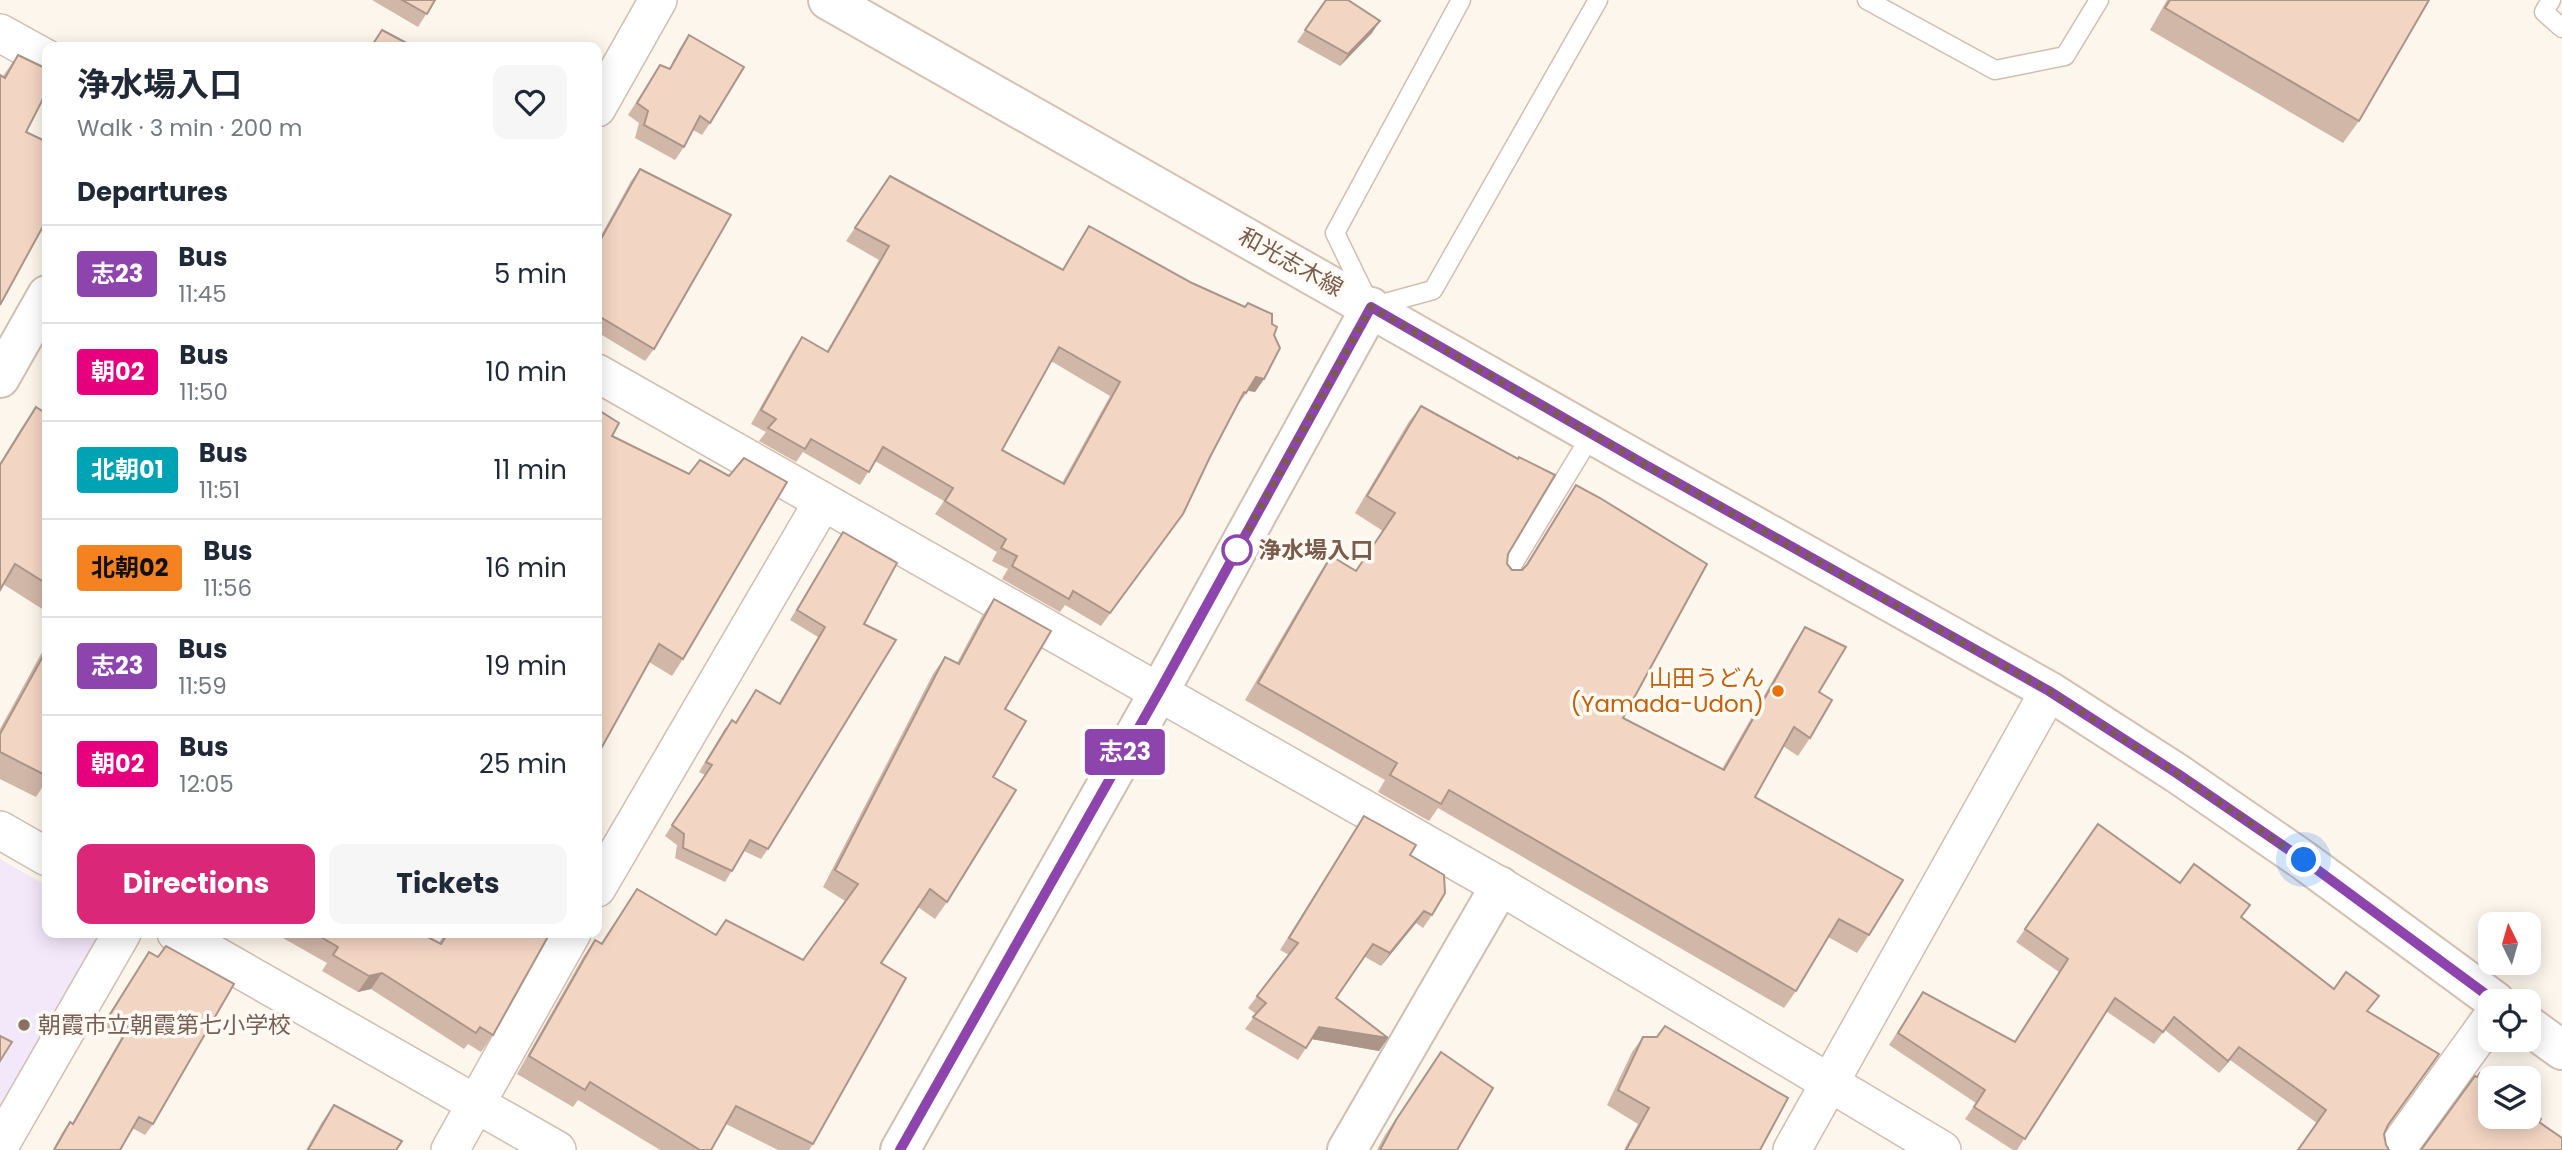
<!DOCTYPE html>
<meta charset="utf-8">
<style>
body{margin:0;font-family:Poppins,"Noto Sans JP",sans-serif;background:#f6f6f7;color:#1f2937;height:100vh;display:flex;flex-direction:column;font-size:26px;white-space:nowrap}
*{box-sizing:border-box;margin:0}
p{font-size:23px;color:#747a83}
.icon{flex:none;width:38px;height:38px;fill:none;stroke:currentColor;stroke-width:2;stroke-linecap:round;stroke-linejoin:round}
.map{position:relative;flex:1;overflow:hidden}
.panel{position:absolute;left:42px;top:42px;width:560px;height:896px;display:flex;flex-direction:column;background:#fff;border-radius:14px;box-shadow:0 4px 18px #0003}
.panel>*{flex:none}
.badge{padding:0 14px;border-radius:5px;font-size:24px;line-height:46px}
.needle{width:46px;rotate:355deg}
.controls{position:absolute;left:2478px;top:912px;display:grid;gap:14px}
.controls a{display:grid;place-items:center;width:63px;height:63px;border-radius:14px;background:#fff;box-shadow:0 4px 18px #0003;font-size:35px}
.you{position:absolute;width:35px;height:35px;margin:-18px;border:5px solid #fff;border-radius:50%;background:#1a73e8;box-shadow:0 0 0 10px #1a73e833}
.map>.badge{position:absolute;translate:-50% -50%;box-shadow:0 0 0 4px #fff}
h2{padding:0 35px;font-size:26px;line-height:63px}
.round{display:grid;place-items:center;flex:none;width:74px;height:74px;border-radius:14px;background:#f6f6f7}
.overview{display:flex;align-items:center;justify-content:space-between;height:119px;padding:0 35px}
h1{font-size:33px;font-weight:700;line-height:52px}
.cta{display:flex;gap:14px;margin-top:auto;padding:14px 35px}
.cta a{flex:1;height:80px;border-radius:14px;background:#db2777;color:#fff;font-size:28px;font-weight:700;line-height:80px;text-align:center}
.cta a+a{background:#f6f6f7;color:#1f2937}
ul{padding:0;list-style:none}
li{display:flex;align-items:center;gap:21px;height:98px;padding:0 35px;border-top:2px solid #e0e1e3}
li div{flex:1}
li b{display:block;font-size:26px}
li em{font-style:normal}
li .badge{min-width:77px;font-weight:700;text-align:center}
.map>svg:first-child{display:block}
.education{fill:#f3e8fa}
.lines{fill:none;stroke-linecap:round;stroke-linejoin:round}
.service-casing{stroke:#d1beb0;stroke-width:21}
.minor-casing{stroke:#d1beb0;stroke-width:40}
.tertiary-casing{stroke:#d1beb0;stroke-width:42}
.secondary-casing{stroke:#d6c0b0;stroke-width:42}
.service{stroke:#fff;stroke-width:18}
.minor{stroke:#fff;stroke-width:37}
.tertiary{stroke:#fff;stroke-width:38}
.secondary{stroke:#fff;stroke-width:38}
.wall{fill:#d1b7a8;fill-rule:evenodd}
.shaded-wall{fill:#aa9588}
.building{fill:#f3d5c3;stroke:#aa9588;stroke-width:2;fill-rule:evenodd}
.line-casing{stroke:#fff;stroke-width:16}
.line{stroke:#8e44ad;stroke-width:10}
.walk{stroke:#7a5c4d;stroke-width:7;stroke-dasharray:0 12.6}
.stop-dot{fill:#fff;stroke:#8e44ad;stroke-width:3.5}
.food-dot{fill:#e8710a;stroke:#fffaf3;stroke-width:2.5}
.education-dot{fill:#8d6e63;stroke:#fffaf3;stroke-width:2.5}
.labels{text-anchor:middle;stroke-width:7;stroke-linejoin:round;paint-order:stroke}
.street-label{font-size:23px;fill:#7a5c4d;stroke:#fffaf3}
.stop-label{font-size:23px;font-weight:bold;fill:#7a5c4d;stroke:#fffaf3;text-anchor:start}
.food-label{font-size:23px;fill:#c56008;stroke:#fffaf3;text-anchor:end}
.education-label{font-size:23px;fill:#785e54;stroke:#fffaf3;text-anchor:start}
</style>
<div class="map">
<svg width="2562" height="1150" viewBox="0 0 2562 1150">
<rect width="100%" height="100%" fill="#fdf6ec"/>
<path class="education" d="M0 859 47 886V933H93L96 942 0 1108Z"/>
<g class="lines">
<g class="service-casing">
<g id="service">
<path d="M1461 0 1335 233 1371 307 1433 290 1598 0"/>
<path d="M1867 0 1995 70 2065 56 2099 0"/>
<path d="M2551 0 2544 12 2562 28"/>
<path d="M1505 577 1592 434"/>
</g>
</g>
<g class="minor-casing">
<g id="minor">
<path d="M0 33 47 59"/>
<path d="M597 108 658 0"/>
<path d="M597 373 1500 886 1942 1150"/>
<path d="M0 830 47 857"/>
<path d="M597 888 822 503"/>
<path d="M176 933 557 1150"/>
<path d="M0 1145 122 933"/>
<path d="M450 1150 572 933"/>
<path d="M1792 1150 2049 691"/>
<path d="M2396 1150 2490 1020"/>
</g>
</g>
<g class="tertiary-casing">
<g id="tertiary">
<path d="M0 378 47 295"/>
<path d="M900 1150 1159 692 1371 307"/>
<path d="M1347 1150 1500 886"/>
</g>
</g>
<g class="secondary-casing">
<g id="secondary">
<path d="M828 0 1644 464 2049 691 2178 774 2303 860 2495 1001"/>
<path d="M2529 1026 2562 1050"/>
</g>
</g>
<use href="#service" class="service"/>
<use href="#minor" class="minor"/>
<use href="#tertiary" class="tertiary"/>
<use href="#secondary" class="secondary"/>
</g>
<g class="wall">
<path d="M372 0H435L418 27Z"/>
<path d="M1326 0 1372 33 1340 66 1297 42Z"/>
<path d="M2167 0H2429L2359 121 2343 143 2150 30Z"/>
<path d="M689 35 710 123 702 135 693 130 684 147 675 160 635 138 639 123 628 115 660 65 669 69 680 48Z"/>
<path d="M18 55 26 132 3 76Z"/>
<path d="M640 169 654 349 645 361 597 332V243L631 181Z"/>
<path d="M890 176 1062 270 1089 226 1192 283 1272 324 1274 335 1264 379 1255 392 1248 391 1237 406 1210 457 1183 514 1101 626 1065 605 1060 612 1002 579 1008 569 992 561 997 552 935 514 944 501 875 461 860 485 803 452 796 462 759 441 766 432 751 424 793 350 802 337 827 351 879 260 846 241ZM1051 361 1110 396 1062 483 1002 450Z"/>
<path d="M1421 406 1508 554 1507 564 1512 570H1522L1523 569 1564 503 1576 485 1623 718 1722 769 1793 645 1805 627 1819 692 1810 738 1798 756 1783 746 1755 797 1869 935 1857 953 1828 937 1796 991 1784 1008 1438 808 1429 821 1378 792 1385 780 1245 700 1319 574 1331 556 1356 570 1383 531 1355 513 1408 423Z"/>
<path d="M36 407 47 414V612L3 584 0 590V463L22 427Z"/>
<path d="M612 436 683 659 672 676 649 662Z"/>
<path d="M843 532 864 624 768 849 761 859 744 851 725 882 675 858 677 845 665 836 705 775 699 772 724 730 732 720 735 723 756 690 779 703 818 637 790 620Z"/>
<path d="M994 599 1005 709 993 777 947 902 935 919 918 907 881 963 813 1144 809 1150H778L726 1124 711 1150H660L578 1100 573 1107 517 1074 583 957 595 940 601 943 637 889 716 935 803 960 845 901 823 887 933 674 945 657 957 663 982 616Z"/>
<path d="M47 643V780L36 797 0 779V729Z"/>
<path d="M1364 816 1410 855 1432 915 1423 928 1416 923 1381 966 1365 957 1336 998 1388 1038 1379 1051 1312 1039 1298 1060 1245 1029 1256 1014 1248 1008 1289 955 1280 950Z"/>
<path d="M2098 824 2180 883 2242 917 2334 989 2368 1012 2439 1054 2317 1123 2230 1060 2219 1073 2165 1030 2154 1044 2106 1011 2017 1150H2013L1965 1119 1976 1103 1889 1045 1923 992 2014 1042 2059 972 2016 942Z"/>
<path d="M274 933H420L439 943 445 933H550L493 1035 481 1052 468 1044 464 1049 371 989 358 992 322 971 327 963Z"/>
<path d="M149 952 153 1124 145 1135 132 1128 120 1150H53L62 1133 70 1122 72 1124 121 1038 102 1027Z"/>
<path d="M1643 1037 1760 1150H1624L1638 1124 1607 1105 1632 1052Z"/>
<path d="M1441 1052 1457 1150H1377L1385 1135Z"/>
<path d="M334 1105 396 1150H306L322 1122Z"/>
</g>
<g class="shaded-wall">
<path d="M1380 21 1372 33 1340 66 1348 54Z"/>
<path d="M1256 377 1264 379 1255 392 1246 390Z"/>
<path d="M1424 911 1416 923 1381 966 1390 953Z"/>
<path d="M382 973 371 989 358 992 369 976Z"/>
<path d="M1319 1027 1388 1038 1379 1051 1311 1039Z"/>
<path d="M2239 1047 2230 1060 2219 1073 2228 1061Z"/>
</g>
<g class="building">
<path d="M402 0H435L427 14Z"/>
<path d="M1326 0H1348L1380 21 1348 54 1305 30Z"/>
<path d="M2170 0H2429L2359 121 2165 8Z"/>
<path d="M382 30 414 47H371Z"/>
<path d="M689 35 744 67 710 123 700 116 684 147 644 125 648 111 637 103 660 65 670 69Z"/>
<path d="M18 55 47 69V91L26 132 47 142V219L0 305V75L5 78Z"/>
<path d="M640 169 731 215 654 349 597 315V246Z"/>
<path d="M890 176 1063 270 1089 226 1192 283 1245 307 1248 303 1272 314V324L1277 327 1274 335 1280 348 1264 379 1256 377 1246 393 1244 392 1210 457 1183 514 1110 613 1073 591 1069 599 1012 566 1017 556 1001 548 1006 539 945 501 953 488 883 447 869 472 811 439 805 449 768 428 776 419 761 410 802 337 828 352 889 246 855 228ZM1059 347 1120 382 1064 484 1002 450Z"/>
<path d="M1421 406 1518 459 1519 457 1555 475 1508 554 1507 564 1512 570H1522L1527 565 1576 485 1600 498 1707 564 1623 718 1724 770 1805 627 1846 647 1819 692 1832 700 1810 738 1794 727 1755 797 1903 880 1869 935 1839 919 1796 991 1449 790 1441 804 1390 775 1397 763 1258 683 1331 556 1356 571 1395 513 1367 496Z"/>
<path d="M36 407 47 414V584L15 564 0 590V465Z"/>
<path d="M597 409 619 423 612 436 689 474 700 460 729 476 744 458 787 482 683 659 659 644 597 756Z"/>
<path d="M843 532 897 563 864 624 896 640 768 849 750 840 732 871 683 848 684 834 672 825 712 765 706 762 732 720 736 723 756 690 780 704 825 627 797 610Z"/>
<path d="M994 599 1051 631 1005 709 1026 721 993 777 1016 790 947 902 930 889 881 963 906 978 813 1144 736 1106 711 1150H700L590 1082 585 1090 529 1056 595 940 602 944 637 889 716 935 726 920 803 960 858 884 835 870 945 657 959 664Z"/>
<path d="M47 649V776L0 752V734Z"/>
<path d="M1364 816 1416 845 1410 855 1444 875 1445 893 1432 915 1424 911 1390 953 1373 944 1336 998 1388 1038 1319 1027 1306 1048 1253 1017 1266 1003 1257 996 1298 943 1289 938Z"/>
<path d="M2098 824 2180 883 2194 864 2250 905 2241 917 2334 989 2346 972 2379 996 2367 1011 2439 1054 2388 1125 2384 1134 2386 1145 2389 1150H2298L2326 1110 2239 1047 2228 1061 2174 1017 2163 1032 2115 998 2025 1139 1974 1107 1985 1090 1898 1033 1923 992 2015 1042 2068 959 2025 929Z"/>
<path d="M314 933H420L441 944 448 933H550L493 1035 480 1027 476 1033 382 973 369 976 333 955 338 947Z"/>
<path d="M166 946 234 984 153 1124 139 1117 120 1150H54L70 1122 73 1124 129 1027 109 1016 149 952 158 957Z"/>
<path d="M1665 1026 1788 1098 1760 1150H1626L1649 1108 1618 1090 1643 1037H1657Z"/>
<path d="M0 1036 12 1042 0 1061Z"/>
<path d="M1441 1052 1493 1088 1457 1150H1380L1396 1120Z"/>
<path d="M2480 1073 2490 1081V1116H2529V1110L2541 1119 2539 1122 2562 1138V1150H2421L2475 1076 2477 1077Z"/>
<path d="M334 1105 402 1141 396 1150H308Z"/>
</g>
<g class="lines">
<g class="line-casing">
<path id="line" d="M900 1150 1159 692 1371 307 1644 464 2049 691 2178 774 2304 860 2495 1001"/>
</g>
<use href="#line" class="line"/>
<path class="walk" d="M1237 550 1371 307 1644 464 2049 691 2178 774 2304 860"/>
</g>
<circle class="stop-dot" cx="1237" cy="550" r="14"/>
<circle class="food-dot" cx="1778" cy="691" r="7"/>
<circle class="education-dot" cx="24" cy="1025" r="7"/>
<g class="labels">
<g class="street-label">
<text transform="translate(1291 262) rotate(29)" y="8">和光志木線</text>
</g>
<g class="stop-label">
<text x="1258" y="558">浄水場入口</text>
</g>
<g class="food-label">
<text x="1764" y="686">山田うどん<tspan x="1764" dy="26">(Yamada-Udon)</tspan></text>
</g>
<g class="education-label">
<text x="38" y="1033">朝霞市立朝霞第七小学校</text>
</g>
</g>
</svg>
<div class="controls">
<a><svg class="needle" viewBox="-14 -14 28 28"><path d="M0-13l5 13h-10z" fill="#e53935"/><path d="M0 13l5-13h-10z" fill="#747a83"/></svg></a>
<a><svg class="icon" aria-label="locate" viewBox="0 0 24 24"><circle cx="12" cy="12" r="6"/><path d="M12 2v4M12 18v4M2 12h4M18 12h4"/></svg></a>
<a><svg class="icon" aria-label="layers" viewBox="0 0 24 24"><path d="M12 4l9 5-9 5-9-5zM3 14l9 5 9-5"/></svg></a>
</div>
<div class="you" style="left:2304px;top:860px"></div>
<b class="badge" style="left:1125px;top:752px;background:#8e44ad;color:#fff">志23</b>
<section class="panel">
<div class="overview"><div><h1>浄水場入口</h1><p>Walk · 3 min · 200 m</p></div><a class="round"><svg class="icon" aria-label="heart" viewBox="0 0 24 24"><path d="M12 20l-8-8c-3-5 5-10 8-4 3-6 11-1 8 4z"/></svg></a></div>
<h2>Departures</h2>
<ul>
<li><span class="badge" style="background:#8e44ad;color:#fff">志23</span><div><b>Bus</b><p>11:45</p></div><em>5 min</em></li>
<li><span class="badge" style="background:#e6007e;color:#fff">朝02</span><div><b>Bus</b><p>11:50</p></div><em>10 min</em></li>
<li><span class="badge" style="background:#00a3b4;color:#fff">北朝01</span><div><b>Bus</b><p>11:51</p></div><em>11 min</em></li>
<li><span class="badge" style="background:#f58220;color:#111">北朝02</span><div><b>Bus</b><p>11:56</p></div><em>16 min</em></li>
<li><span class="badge" style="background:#8e44ad;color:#fff">志23</span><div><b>Bus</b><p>11:59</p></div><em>19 min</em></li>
<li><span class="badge" style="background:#e6007e;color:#fff">朝02</span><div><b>Bus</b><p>12:05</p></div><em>25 min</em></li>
</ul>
<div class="cta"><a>Directions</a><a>Tickets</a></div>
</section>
</div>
